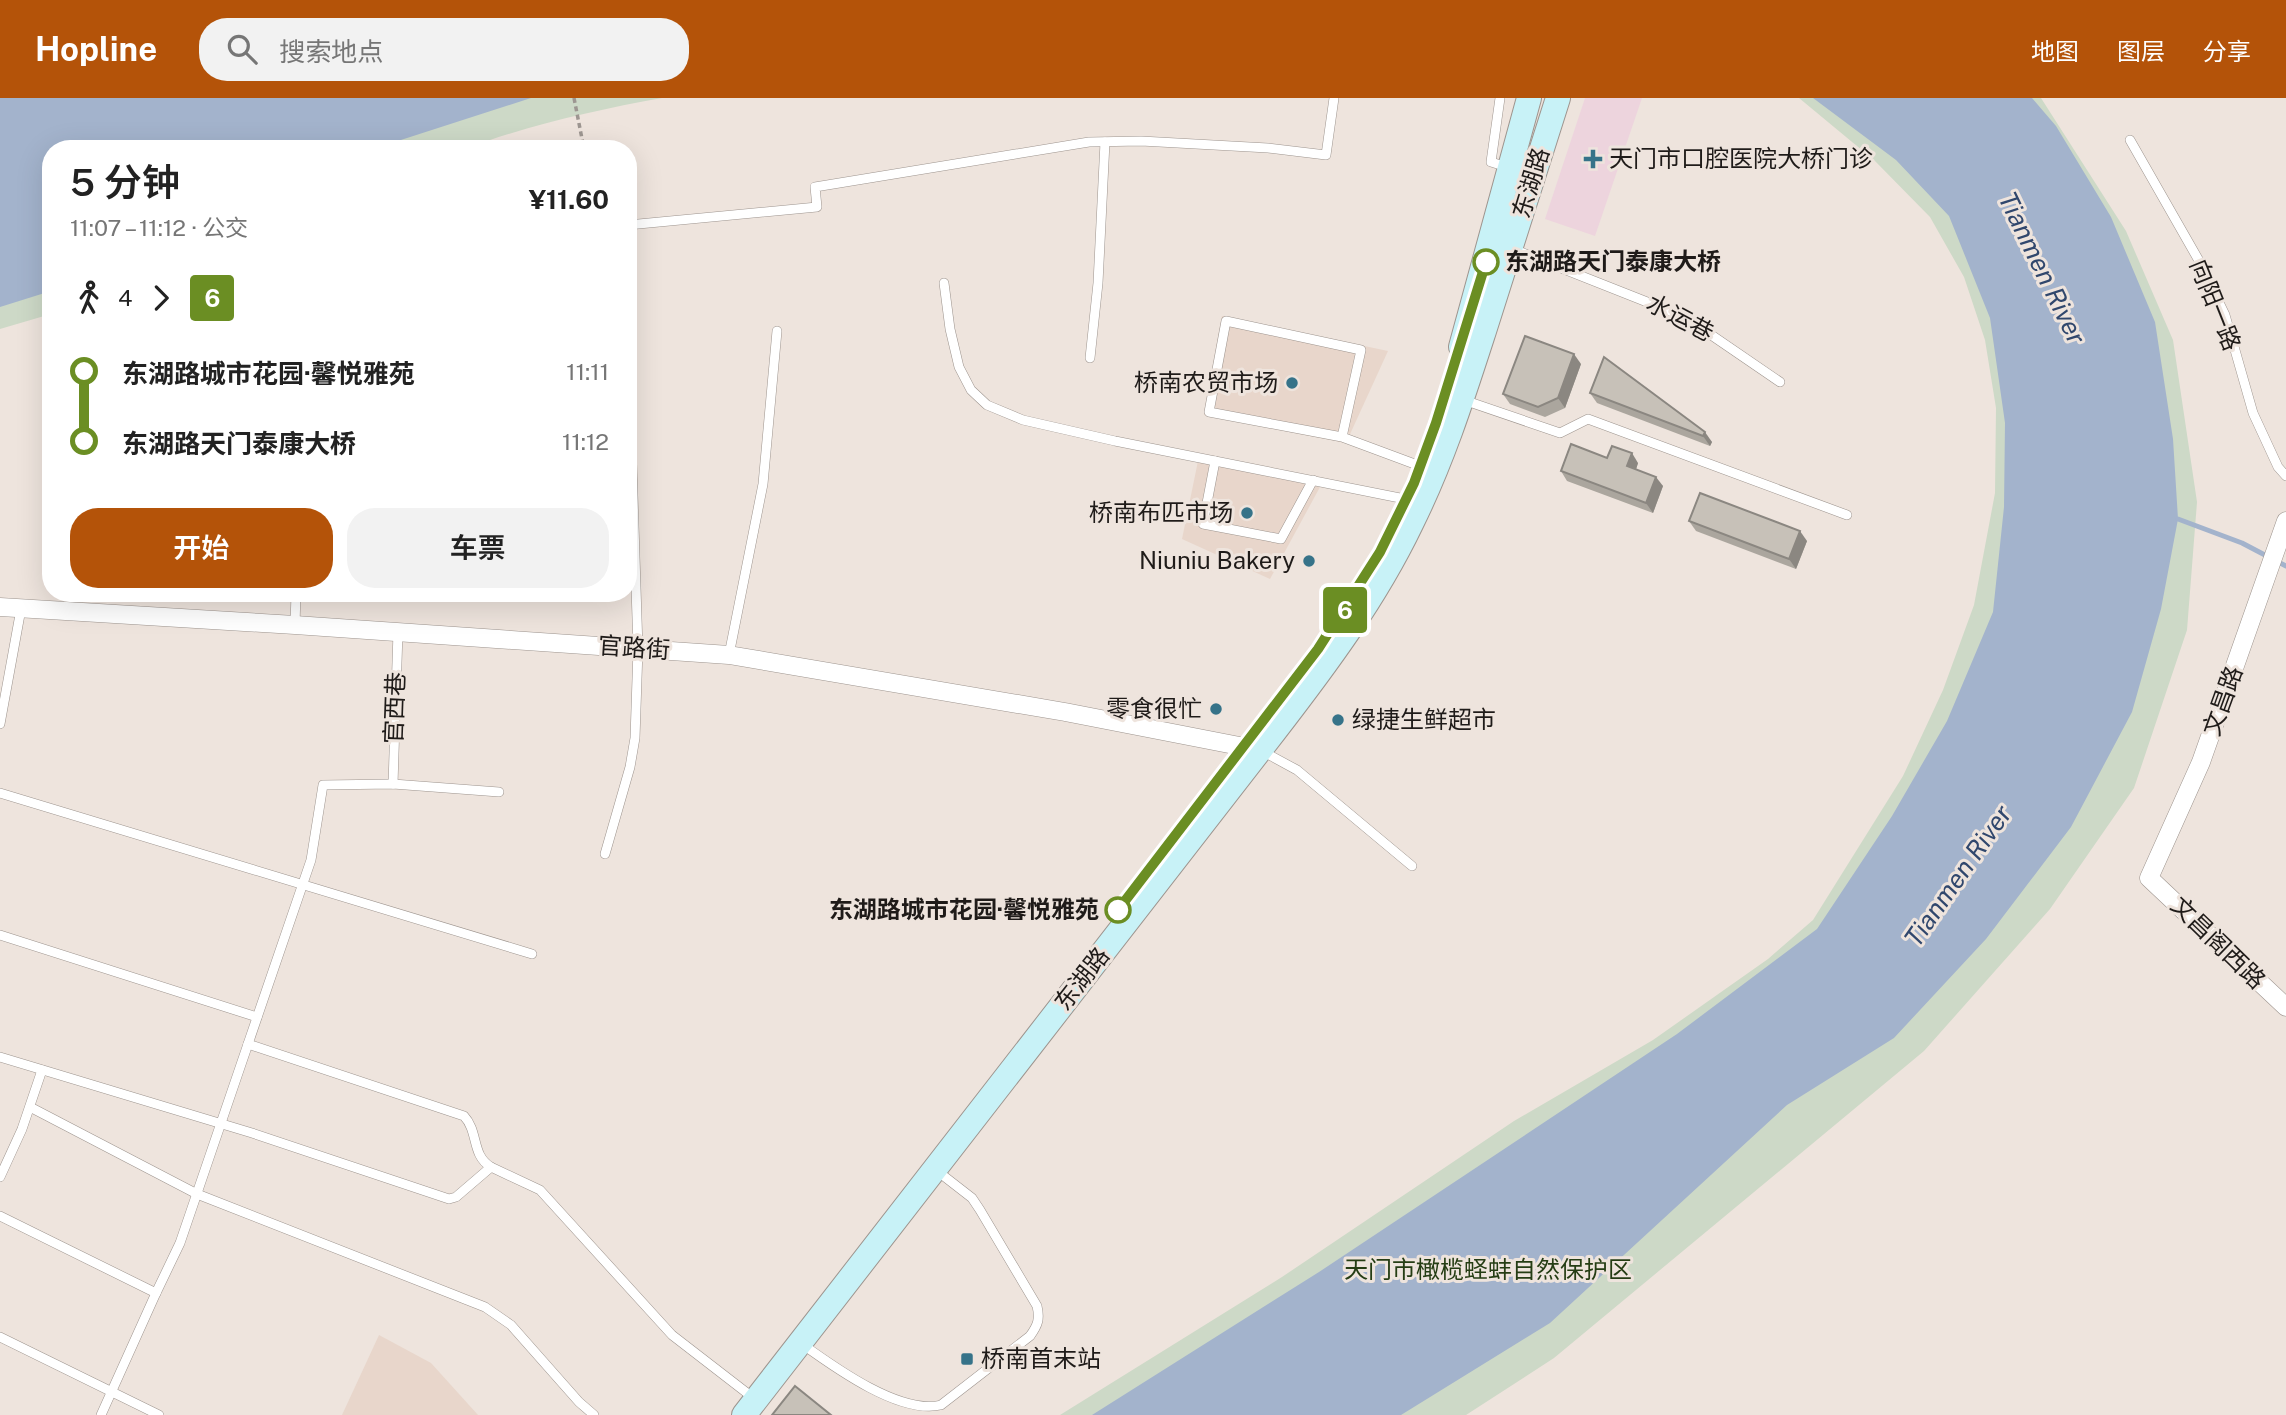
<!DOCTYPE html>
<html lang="zh">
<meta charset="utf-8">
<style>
body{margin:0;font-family:"Public Sans","Noto Sans SC",sans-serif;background:#f2f2f2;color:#222;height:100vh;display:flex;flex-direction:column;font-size:26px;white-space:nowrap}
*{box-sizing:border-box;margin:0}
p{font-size:23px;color:#767676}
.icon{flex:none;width:38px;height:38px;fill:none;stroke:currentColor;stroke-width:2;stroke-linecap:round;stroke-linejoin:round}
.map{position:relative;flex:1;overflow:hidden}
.panel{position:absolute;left:42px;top:42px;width:595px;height:462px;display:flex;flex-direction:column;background:#fff;border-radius:28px;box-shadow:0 7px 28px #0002}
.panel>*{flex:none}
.badge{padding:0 14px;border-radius:5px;font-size:24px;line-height:46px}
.map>.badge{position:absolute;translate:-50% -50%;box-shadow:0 0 0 4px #fff}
.legs{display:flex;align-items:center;gap:10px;height:77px;padding:0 28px;font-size:23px}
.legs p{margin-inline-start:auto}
.overview{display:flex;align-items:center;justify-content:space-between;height:119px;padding:0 28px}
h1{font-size:38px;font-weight:600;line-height:52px}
.primary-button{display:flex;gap:14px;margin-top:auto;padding:14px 28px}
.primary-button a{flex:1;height:80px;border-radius:28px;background:#b45309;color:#fff;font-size:28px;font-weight:600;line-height:80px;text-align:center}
.primary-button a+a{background:#f2f2f2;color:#222}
ul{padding:0 28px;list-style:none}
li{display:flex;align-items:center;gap:24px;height:70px;font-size:26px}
li i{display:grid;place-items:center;width:10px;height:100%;margin:0 9px;background:currentColor}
li i::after{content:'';width:18px;height:18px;margin:-9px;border:5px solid;border-radius:50%;background:#fff}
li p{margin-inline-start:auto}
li:first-child i{background:linear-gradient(#0000 50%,currentColor 0)}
li:last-child i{background:linear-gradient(currentColor 50%,#0000 0)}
header{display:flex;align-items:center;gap:42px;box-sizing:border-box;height:98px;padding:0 35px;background:#b45309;color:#fff}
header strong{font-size:33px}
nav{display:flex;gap:38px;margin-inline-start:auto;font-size:24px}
.search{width:490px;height:63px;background:#f2f2f2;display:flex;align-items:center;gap:18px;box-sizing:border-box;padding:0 24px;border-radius:28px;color:#767676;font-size:26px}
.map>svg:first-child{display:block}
.built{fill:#e8d6cb}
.medical{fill:#edd4dd}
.green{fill:#cdd9c7}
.water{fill:#a3b3cc}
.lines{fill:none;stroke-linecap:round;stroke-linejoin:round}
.stream{stroke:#a3b3cc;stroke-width:5}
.lane-casing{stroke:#9d948e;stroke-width:10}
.street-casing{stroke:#9d948e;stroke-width:19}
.secondary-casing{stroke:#9d948e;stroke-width:26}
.path{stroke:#9d9691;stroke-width:3.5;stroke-dasharray:5 3.5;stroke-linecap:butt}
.lane{stroke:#fff;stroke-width:9}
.street{stroke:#fff;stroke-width:18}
.secondary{stroke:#c8f2f7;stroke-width:24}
.wall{fill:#aba69e}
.shaded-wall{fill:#8b8781}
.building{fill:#c7c1b8;stroke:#8b8781;stroke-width:2}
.line-1-casing{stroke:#fff;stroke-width:16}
.line-1{stroke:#6b8e23;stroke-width:10}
.poi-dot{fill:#367389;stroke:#eee4dd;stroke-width:2.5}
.stop-1-dot{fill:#fff;stroke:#6b8e23;stroke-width:3.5}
.labels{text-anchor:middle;stroke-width:6;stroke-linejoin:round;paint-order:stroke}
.poi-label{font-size:24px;fill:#1f1b19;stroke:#eee4dd;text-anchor:end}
.street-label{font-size:24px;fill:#1f1b19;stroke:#eee4dd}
.stop-label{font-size:24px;font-weight:bold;fill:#1f1b19;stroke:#eee4dd;text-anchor:start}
.park-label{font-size:24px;fill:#253d14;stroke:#eee4dd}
.water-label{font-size:26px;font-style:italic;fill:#30476d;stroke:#eee4dd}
</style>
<header>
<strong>Hopline</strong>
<div class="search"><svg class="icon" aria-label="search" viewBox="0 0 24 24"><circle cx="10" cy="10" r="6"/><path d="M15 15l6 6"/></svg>搜索地点</div>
<nav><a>地图</a><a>图层</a><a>分享</a></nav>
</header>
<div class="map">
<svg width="2286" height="1317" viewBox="0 0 2286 1317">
<rect width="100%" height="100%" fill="#eee4dd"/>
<g class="built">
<path d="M1222 218 1388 253 1346 345 1204 317Z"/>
<path d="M1198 363 1320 389 1270 481 1182 441Z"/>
<path d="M379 1237 431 1265 478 1317H342Z"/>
</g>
<path class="medical" d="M1585 0H1642L1595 138 1545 121Z"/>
<g class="green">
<path d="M0 0H662C596 12 528 27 465 51H51V216L0 231Z"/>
<path d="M1799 0H2041L2126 133 2173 242 2197 404 2187 532 2134 690 2050 811 1924 953 1554 1260 1466 1317H1060L1282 1179 1514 1023 1653 942 1768 861 1813 822 1903 678 1943 592 1974 507 1995 395 1996 310 1985 242 1964 179 1930 119 1875 63Z"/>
</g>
<g class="water">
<path d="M0 0H531L373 51H51V193L0 209Z"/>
<path d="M1813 0H2032L2056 28 2111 119 2155 224 2173 341 2178 421 2161 511 2132 614 2071 729 1986 841 1894 940 1787 1007 1550 1225 1401 1317H1092L1319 1174 1677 936 1817 831 1892 718 1947 623 1993 514 2004 409 2005 325 1990 220 1949 118 1896 62Z"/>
</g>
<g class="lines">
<path class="stream" d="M2178 421 2242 445 2286 468"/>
<g class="lane-casing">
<g id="lane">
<path d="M1500 0 1491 64 1507 69"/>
<path d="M2130 42 2198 161 2225 217 2253 315 2278 369 2286 378"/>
<path d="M628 127 817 109 815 89 1089 44 1141 43 1268 50 1326 57 1334 0"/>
<path d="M1513 151 1685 219 1780 284"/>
<path d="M944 185 950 231 959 269 971 292 987 307 1023 322 1115 343 1420 404"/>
<path d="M1090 260 1098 185 1105 44"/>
<path d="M1446 296 1560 335 1588 321 1847 417"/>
<path d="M1342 339 1361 252 1226 223 1209 314 1342 339 1420 368"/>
<path d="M1215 363 1203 426 1281 441 1313 382"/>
<path d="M295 527 296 495"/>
<path d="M729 557 763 386 777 233"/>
<path d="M0 626 21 511"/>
<path d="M1262 653 1297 672 1412 768"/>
<path d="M393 686 398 534"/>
<path d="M0 695 532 856"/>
<path d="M605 756 630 669 635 640 638 551 632 366 628 342"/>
<path d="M0 837 257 919"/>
<path d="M248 946 311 762 323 687 393 686 499 694"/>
<path d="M0 959 252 1035 449 1101 456 1099 491 1069 540 1092 672 1237 747 1295"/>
<path d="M30 1009 197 1096 485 1209 511 1227 579 1304 594 1317"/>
<path d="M0 1079 22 1031 42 972"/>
<path d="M0 1118 156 1195 101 1317"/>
<path d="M156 1195 180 1145 248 946 464 1018C479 1034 471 1057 491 1069"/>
<path d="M0 1239 159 1317"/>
<path d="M802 1246C834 1269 900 1317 941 1307L1030 1238C1038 1227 1040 1221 1037 1208L980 1112 972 1100 936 1072"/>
</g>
</g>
<g class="street-casing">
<g id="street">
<path d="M2286 423 2201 664 2149 780 2286 909"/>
<path d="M0 509 295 527 729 557 1065 614 1260 652"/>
</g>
</g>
<g class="secondary-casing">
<g id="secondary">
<path d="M1461 249 1529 0"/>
<path d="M744 1317 1274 634C1325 568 1375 501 1411 426 1442 364 1463 298 1484 233 1509 155 1533 77 1558 0"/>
</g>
</g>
<path class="path" d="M574 0 584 51"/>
<use href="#lane" class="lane"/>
<use href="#street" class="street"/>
<use href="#secondary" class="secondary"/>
</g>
<g class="wall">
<path d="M1604 259 1712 344 1710 348 1597 305 1590 295Z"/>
<path d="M1581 266 1565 310 1545 319 1510 306 1503 296Z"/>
<path d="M1607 360 1638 365 1636 371 1663 388 1653 415 1567 383 1561 373Z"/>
<path d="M1689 423 1807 443 1796 471 1696 433Z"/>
</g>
<g class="shaded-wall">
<path d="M1574 256 1581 266 1565 310 1558 300Z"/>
<path d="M1705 334 1712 344 1710 348 1703 338Z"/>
<path d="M1632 355 1638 365 1634 378 1627 368Z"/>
<path d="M1656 379 1663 388 1653 415 1646 405Z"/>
<path d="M1800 433 1807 443 1796 471 1789 461Z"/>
</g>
<g class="building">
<path d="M1525 238 1574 256 1558 300 1538 309 1503 296Z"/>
<path d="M1604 259 1705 334 1703 338 1590 295Z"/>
<path d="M1571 346 1607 360 1612 348 1632 355 1627 368 1656 379 1646 405 1561 373Z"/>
<path d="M1700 395 1800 433 1789 461 1689 423Z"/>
<path d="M795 1288 831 1317H772Z"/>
</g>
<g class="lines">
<g class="line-1-casing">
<path id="line-1" d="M1118 812 1318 551 1380 454 1414 385 1436 325 1486 164"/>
</g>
<use href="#line-1" class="line-1"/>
</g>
<g class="poi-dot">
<path d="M1589.5 50.5h7v7h7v7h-7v7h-7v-7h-7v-7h7z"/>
<circle cx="1292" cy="285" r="7"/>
<circle cx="1247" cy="415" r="7"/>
<circle cx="1309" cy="463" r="7"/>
<circle cx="1216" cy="611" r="7"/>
<circle cx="1338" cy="622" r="7"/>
<rect x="960" y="1254" width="14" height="14" rx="3.5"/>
</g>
<g class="stop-1-dot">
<circle cx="1486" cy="164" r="12"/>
<circle cx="1118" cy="812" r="12"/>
</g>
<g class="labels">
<g class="poi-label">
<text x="1609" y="69" text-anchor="start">天门市口腔医院大桥门诊</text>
<text x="1278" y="293">桥南农贸市场</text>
<text x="1233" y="423">桥南布匹市场</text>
<text x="1295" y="471">Niuniu Bakery</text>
<text x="1202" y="619">零食很忙</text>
<text x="1352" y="630" text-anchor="start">绿捷生鲜超市</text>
<text x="981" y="1269" text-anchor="start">桥南首末站</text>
</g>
<g class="street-label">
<text transform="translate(1531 85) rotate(-73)" y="8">东湖路</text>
<text transform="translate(2215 207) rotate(68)" y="8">向阳一路</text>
<text transform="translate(1680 220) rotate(28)" y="8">水运巷</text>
<text transform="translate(634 550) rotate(4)" y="8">官路街</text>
<text transform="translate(2223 603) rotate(-70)" y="8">文昌路</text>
<text transform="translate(395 610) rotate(-88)" y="8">官西巷</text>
<text transform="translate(2218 845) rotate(44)" y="8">文昌阁西路</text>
<text transform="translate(1082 881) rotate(-52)" y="8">东湖路</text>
</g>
<g class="stop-label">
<text x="1505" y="172">东湖路天门泰康大桥</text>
<text x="1099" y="820" text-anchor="end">东湖路城市花园·馨悦雅苑</text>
</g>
<g class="park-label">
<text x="1488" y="1180">天门市橄榄蛏蚌自然保护区</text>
</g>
<g class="water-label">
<text transform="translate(2042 170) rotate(64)" y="9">Tianmen River</text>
<text transform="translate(1958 778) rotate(-55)" y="9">Tianmen River</text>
</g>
</g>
</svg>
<b class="badge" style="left:1345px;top:512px;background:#6b8e23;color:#fff">6</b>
<section class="panel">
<div class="overview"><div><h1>5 分钟</h1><p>11:07 – 11:12 · 公交</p></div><b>¥11.60</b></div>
<div class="legs"><svg class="icon" aria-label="walk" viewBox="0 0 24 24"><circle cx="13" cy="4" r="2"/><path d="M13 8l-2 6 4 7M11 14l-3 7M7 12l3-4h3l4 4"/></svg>4<svg class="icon" aria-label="forward" viewBox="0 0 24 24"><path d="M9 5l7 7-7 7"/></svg><b class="badge" style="background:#6b8e23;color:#fff">6</b></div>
<ul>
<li><i style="color:#6b8e23"></i><b>东湖路城市花园·馨悦雅苑</b><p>11:11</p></li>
<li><i style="color:#6b8e23"></i><b>东湖路天门泰康大桥</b><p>11:12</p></li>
</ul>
<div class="primary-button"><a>开始</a><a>车票</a></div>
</section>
</div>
